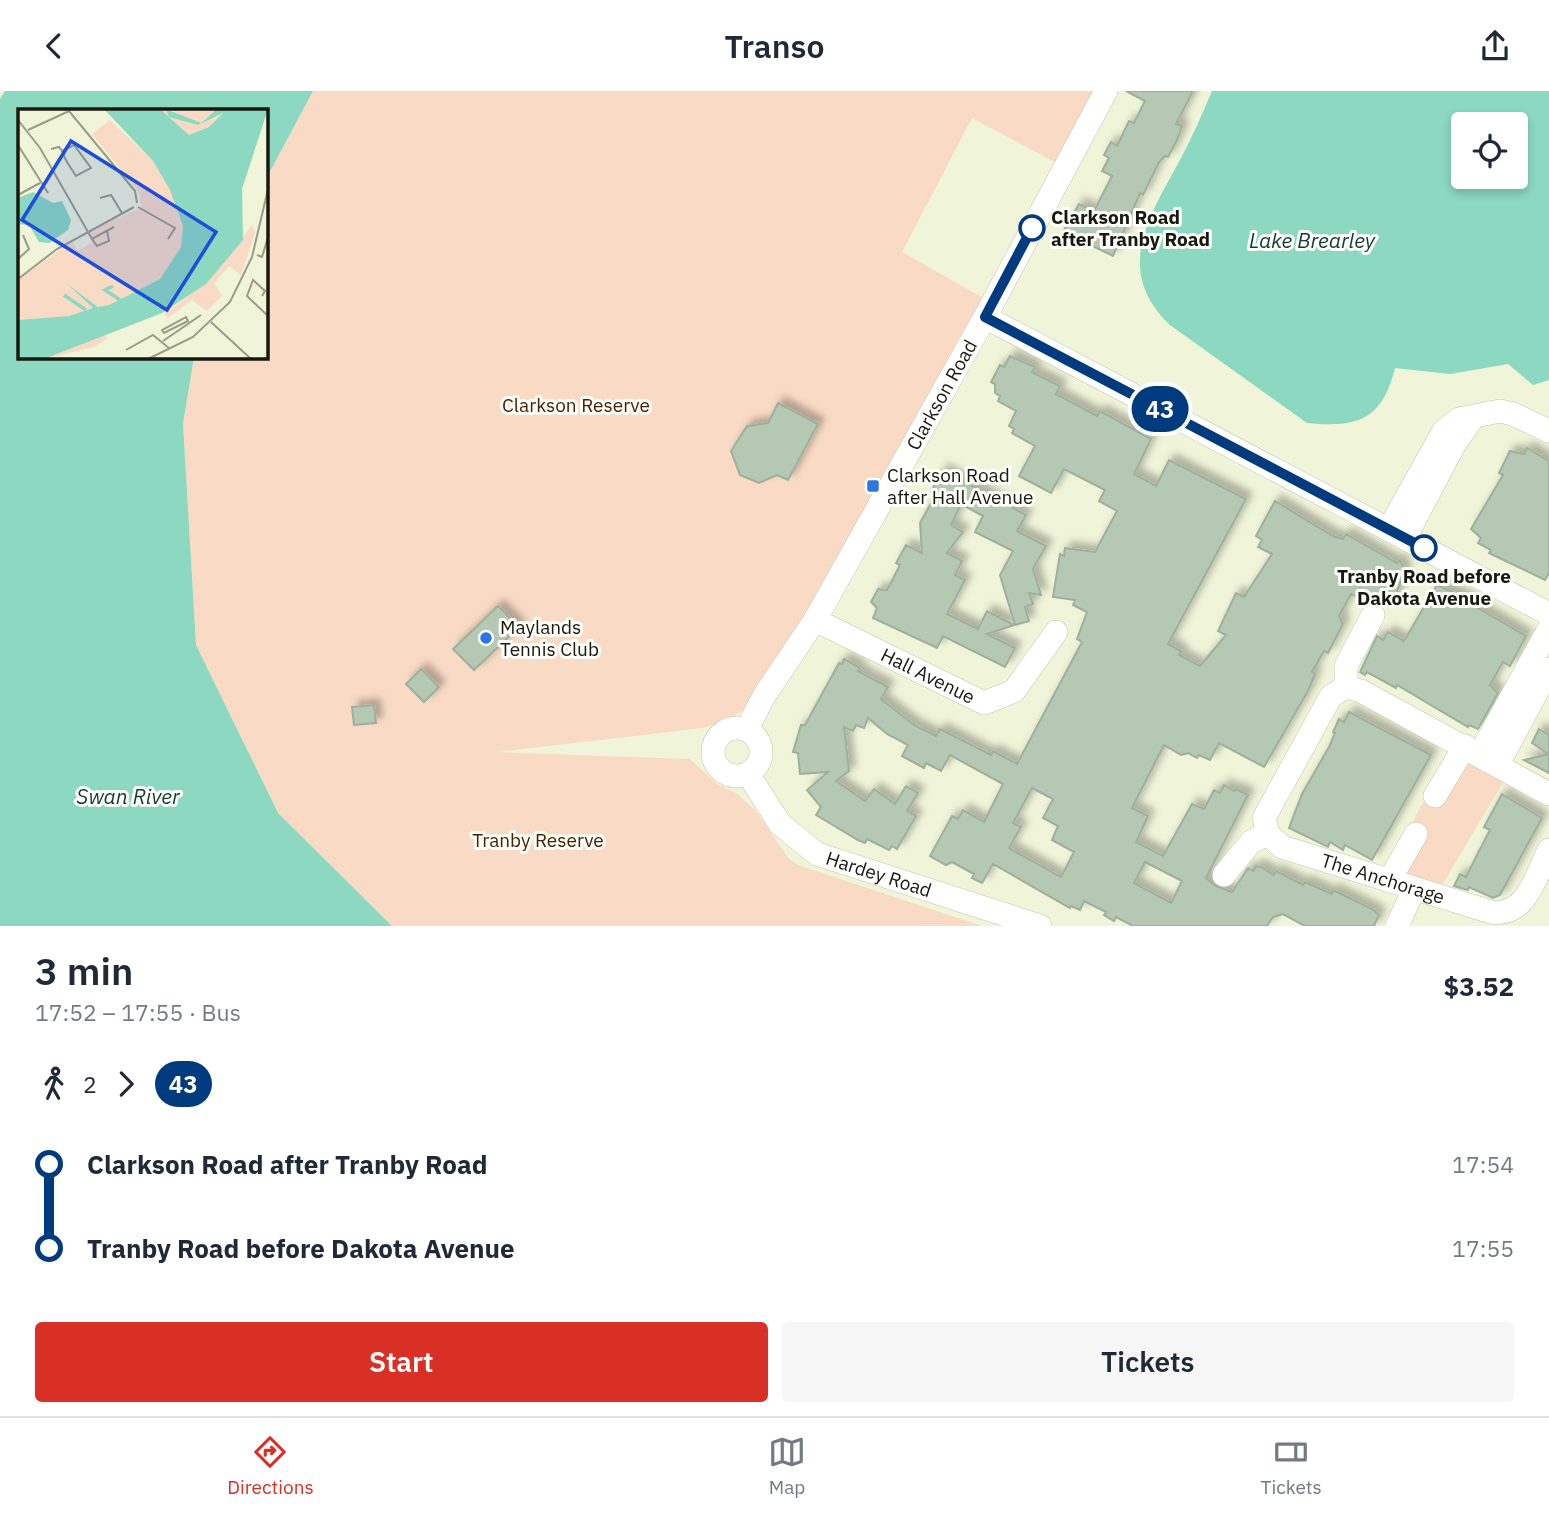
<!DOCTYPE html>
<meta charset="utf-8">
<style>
body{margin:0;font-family:"IBM Plex Sans",sans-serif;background:#f6f6f7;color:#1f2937;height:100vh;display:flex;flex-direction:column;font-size:26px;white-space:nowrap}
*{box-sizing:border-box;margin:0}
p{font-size:23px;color:#747a83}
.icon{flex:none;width:38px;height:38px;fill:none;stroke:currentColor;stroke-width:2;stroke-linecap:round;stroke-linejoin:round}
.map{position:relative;height:835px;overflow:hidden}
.details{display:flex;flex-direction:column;background:#fff;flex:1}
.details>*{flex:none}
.badge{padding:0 14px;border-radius:23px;font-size:24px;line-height:46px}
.buttons{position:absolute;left:1451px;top:21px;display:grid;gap:14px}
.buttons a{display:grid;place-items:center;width:77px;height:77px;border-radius:7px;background:#fff;box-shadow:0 4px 10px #0003;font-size:35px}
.map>.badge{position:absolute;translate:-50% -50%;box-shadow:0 0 0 4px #fff}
.legs{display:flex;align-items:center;gap:10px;height:77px;padding:0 35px;font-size:23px}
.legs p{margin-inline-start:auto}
.overview{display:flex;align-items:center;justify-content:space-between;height:119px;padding:0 35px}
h1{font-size:38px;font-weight:600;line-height:52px}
.button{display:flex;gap:14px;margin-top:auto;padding:14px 35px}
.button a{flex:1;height:80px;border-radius:7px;background:#d93025;color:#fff;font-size:28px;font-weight:600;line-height:80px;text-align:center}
.button a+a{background:#f6f6f7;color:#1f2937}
ul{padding:0 35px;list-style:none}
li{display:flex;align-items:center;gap:24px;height:84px;font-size:26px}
li i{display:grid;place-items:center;width:10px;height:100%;margin:0 9px;background:currentColor}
li i::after{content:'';width:18px;height:18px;margin:-9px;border:5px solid;border-radius:50%;background:#fff}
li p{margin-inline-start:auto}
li:first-child i{background:linear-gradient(#0000 50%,currentColor 0)}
li:last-child i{background:linear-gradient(currentColor 50%,#0000 0)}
header{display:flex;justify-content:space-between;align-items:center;height:91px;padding:0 35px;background:#fff;font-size:32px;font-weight:600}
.menu{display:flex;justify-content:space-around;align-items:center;height:98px;border-top:2px solid #e0e1e3;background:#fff;font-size:19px;color:#747a83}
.menu a{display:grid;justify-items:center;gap:4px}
.menu .current{color:#d93025}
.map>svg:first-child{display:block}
.green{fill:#f9dbc5}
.water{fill:#8cd8c0;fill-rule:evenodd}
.building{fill:#b4c8b3;stroke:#9db09c;stroke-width:2;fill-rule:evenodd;filter:url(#shadow)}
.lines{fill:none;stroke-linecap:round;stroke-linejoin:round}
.minor-casing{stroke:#c2c6ac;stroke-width:24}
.minor{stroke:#fff;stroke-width:23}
.line-1-casing{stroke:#fff;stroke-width:16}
.line-1{stroke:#003b80;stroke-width:10}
.stop-1-dot{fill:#fff;stroke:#003b80;stroke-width:3.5}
.poi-dot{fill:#2e76e3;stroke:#fefffa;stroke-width:2.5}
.labels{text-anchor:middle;stroke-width:6;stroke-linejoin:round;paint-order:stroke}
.stop-label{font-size:19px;font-weight:bold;fill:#17180f;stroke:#fefffa;text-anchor:start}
.street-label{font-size:19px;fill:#17180f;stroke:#fefffa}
.park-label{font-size:19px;fill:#462304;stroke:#fefffa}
.poi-label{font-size:19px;fill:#17180f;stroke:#fefffa;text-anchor:start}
.water-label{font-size:21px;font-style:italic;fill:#163a30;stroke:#fefffa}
.inset-river{fill:none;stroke:#8cd8c0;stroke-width:3.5}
.inset-road{fill:none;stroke:#999c88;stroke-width:2}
.view{fill:#1d4ed8;fill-opacity:0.15;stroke:#1d4ed8;stroke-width:3.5}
.inset-edge{fill:none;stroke:#17180f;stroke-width:3.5}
</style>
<header><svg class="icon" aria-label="back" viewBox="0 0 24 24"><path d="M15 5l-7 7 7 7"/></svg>Transo<svg class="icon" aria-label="share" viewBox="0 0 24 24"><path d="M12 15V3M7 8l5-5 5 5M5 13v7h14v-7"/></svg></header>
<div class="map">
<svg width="1549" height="835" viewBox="0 0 1549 835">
<defs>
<filter id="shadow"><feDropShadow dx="6" dy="-6" stdDeviation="3.5" flood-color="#0004"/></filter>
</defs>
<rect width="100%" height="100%" fill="#f0f4d9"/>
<g class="green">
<path d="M313 0H1103L1064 76 972 27 902 161 992 212 764 605 727 630 703 637 497 661 690 668 717 693 736 702 756 720 789 768 798 774 982 835H392L278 722 196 554 183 333 194 266H266V88Z"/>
<path d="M1463 669 1503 691 1438 801 1399 786C1412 722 1416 714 1463 669Z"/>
</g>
<g class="water">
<path d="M5 0H313L266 88V19H19V266H194L183 333 196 554 278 722 392 835H0V8Z"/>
<path d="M1212 0H1549V289L1533 294 1508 273 1450 283 1395 277C1382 329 1358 337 1307 332L1170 234C1113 179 1149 126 1180 69 1192 46 1202 24 1212 0ZM1516 33V86H1463V33Z"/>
</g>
<g class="building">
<path d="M1126 0H1193L1176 33 1182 35 1177 49 1168 66 1165 65 1159 71 1143 104 1140 102 1113 165 1063 141 1079 113 1094 120 1112 85 1102 80 1109 67 1104 64 1111 51 1117 55 1129 30 1134 32 1145 10Z"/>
<path d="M1010 265 1035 276 1032 281 1060 295 1056 303 1097 325 1100 320 1151 348 1134 383 1156 395 1169 369 1246 408 1168 553 1181 560 1179 564 1200 575 1226 544 1218 540 1236 502 1244 506 1272 463 1258 456 1262 449 1256 445 1275 410 1333 445 1343 448 1346 443 1397 472 1400 469 1405 480 1393 512 1386 508 1383 515 1373 510 1367 512 1351 503 1339 525 1343 533 1328 562 1324 560 1312 581 1315 583 1308 600 1264 676 1219 652 1210 669 1199 664 1197 667 1188 662 1181 664 1164 654 1132 717 1148 725 1136 751 1163 765 1192 713 1204 718 1214 699 1220 702 1224 694 1234 700 1236 698 1248 704 1206 787 1216 795 1232 801 1248 777 1253 780 1256 775 1261 776 1274 784 1276 780 1303 794 1305 791 1332 803 1333 799 1374 819 1379 824 1374 835H1305L1283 823 1273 826 1267 835H1133L1116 826 1114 830 1104 824 1106 821 1084 810 1080 819 1071 815 1070 817 993 773 982 792 972 787 974 783 952 771 946 774 930 765 952 725 958 728 963 719 984 731 1003 693 950 664 941 680 926 672 924 677 902 665 908 654 887 643 868 627 864 637 856 634 853 640 844 636 849 680 836 690 865 710 874 698 895 713 906 695 918 702 907 720 916 725 897 758 892 755 889 759 867 748 865 752 858 749 816 724 821 716 807 699 828 681 800 683 798 662 793 661 801 634H805L839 572 842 573 844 568 860 577 858 580 888 596 881 608 914 634 936 645 940 638 991 664 993 660 1017 673 1082 551 1077 548 1087 521 1073 514 1075 509 1053 506 1060 463 1064 465 1065 457 1095 461 1117 420 1099 410 1105 399 1064 378 1051 402 1019 385 1035 355 1012 342 1014 338 1009 335 1016 320 998 310 1000 305 995 302V293L991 291 1000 274 1004 276ZM1032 697 1053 708 1043 727 1058 735 1052 749 1074 761 1061 786 1009 757 1021 736 1013 732ZM1145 771 1182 790 1171 812 1134 792Z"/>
<path d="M778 312 818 333 788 389 777 384 759 392 740 384 731 360 747 335 768 332Z"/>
<path d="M1527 357 1549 370V482L1545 489 1489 462 1491 459 1478 452 1481 447 1471 438 1503 384 1499 382 1510 360 1524 363Z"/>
<path d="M942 379 1026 424 1017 440 1046 455 1033 478 1041 504 1029 502 1033 513 1025 516 1029 530 1015 534 1000 484 1013 460 975 441 983 425 961 413 951 434 963 441 947 462 962 470 955 484 965 489 947 523 978 538 987 520 1014 534 987 543 1015 557 1005 576 943 545 937 557 873 527 877 517 871 511 878 498 887 499 900 474 896 472 906 454 922 462 920 432 935 405 931 401Z"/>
<path d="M1437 494 1473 510 1471 513 1526 545 1510 575 1503 571 1490 594 1498 602 1478 638 1469 634 1468 636 1397 594 1396 597 1367 581 1365 584 1360 581 1377 545 1383 549 1388 541 1404 550Z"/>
<path d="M498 515 519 536 474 579 453 558Z"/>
<path d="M421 578 439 596 424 611 406 593Z"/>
<path d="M374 614 376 632 354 634 352 616Z"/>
<path d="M1349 621 1431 664 1372 769 1345 754 1343 759 1330 751 1328 756 1289 737 1302 703 1329 656 1335 642 1333 641 1339 628 1344 631Z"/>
<path d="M1539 638 1549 644V682L1524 669 1548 663 1532 652Z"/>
<path d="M1502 703 1542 727 1500 804 1493 807 1469 796 1468 799 1454 795 1460 783 1466 786 1477 764 1490 739 1484 736Z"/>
</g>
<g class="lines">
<g class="minor-casing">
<g id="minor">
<path d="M985 226 1549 523"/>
<path d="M1389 438 1443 341 1459 328 1500 320 1513 323 1549 340"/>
<path d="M1405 447 1454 354 1472 328"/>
<path id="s1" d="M815 529 984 612 1014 600 1056 541"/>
<path d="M1346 596V575L1373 524"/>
<circle cx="737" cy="661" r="24"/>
<path id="s2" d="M747 638 764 605 815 529 985 226 1106 0"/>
<path d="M1480 663 1549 538"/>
<path d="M1498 673 1549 578"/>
<path id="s3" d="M748 683 780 733 817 763 1040 835"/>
<path id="s4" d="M1549 703 1361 600 1346 596 1331 605 1264 727 1268 743 1282 756 1491 821C1527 826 1535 786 1549 759"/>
<path d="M1435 705 1465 655"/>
<path d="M1224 784 1251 751 1268 743"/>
<path d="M1389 790 1416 743"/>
<path d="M1397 835 1414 798"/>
</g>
</g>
<use href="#minor" class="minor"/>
</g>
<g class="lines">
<g class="line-1-casing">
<path id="line-1" d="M1032 137 985 226 1424 457"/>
</g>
<use href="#line-1" class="line-1"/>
</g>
<g class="stop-1-dot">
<circle cx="1032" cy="137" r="12"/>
<circle cx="1424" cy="457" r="12"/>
</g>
<g class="poi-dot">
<rect x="866" y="388" width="14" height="14" rx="3.5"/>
<circle cx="486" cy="547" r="7"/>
</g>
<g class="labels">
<g class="stop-label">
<text x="1051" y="133">Clarkson Road<tspan x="1051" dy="22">after Tranby Road</tspan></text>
<text x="1424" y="492" text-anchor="middle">Tranby Road before<tspan x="1424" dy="22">Dakota Avenue</tspan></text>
</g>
<g class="street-label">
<text dy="7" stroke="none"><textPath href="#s2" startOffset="387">Clarkson Road</textPath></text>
<text dy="7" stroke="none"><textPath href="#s1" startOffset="126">Hall Avenue</textPath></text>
<text dy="7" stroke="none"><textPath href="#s3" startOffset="172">Hardey Road</textPath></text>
<text dy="7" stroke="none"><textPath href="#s4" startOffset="528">The Anchorage</textPath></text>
</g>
<g class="park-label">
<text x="576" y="321">Clarkson Reserve</text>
<text x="538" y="756">Tranby Reserve</text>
</g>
<g class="poi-label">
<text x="887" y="391">Clarkson Road<tspan x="887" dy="22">after Hall Avenue</tspan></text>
<text x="500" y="543">Maylands<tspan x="500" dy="22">Tennis Club</tspan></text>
</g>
<g class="water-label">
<text x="1312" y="157">Lake Brearley</text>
<text x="128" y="713">Swan River</text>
</g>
</g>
<g transform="translate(18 18)">
<rect width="250" height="250" fill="#f0f4d9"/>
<path d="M142 0 180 16 205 4 191 18 171 26ZM154 0H199L183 14 166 10ZM92 11 135 52 152 81 165 117 163 138 142 170 91 196 81 198 51 177 75 199 51 207 0 211V171L54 132 60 142 74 133 69 123 124 98 120 82 74 25ZM234 116 237 124 223 166 211 157 196 174 204 187 189 202 174 191 150 209 146 205 190 173ZM85 226 90 229 76 238 26 250Z" fill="#f9dbc5"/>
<path d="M86 0H142L171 26 191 18 205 4 180 16 151 8 148 0 183 14 199 0H250L224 80 225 131 188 175 144 204 26 250H0V211L51 207 75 199 49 175 80 198 91 196 142 170 163 138 165 117 152 81 135 52ZM15 83 35 94 44 92 53 111 50 121 31 134 21 133 11 116 0 115V89Z" fill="#8cd8c0"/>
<path class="inset-river" d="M95 177 87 181 102 191M46 186 68 201"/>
<path class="inset-road" d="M0 11 22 39 74 130 96 118M10 21 51 2 117 82 119 94M0 36 30 84M33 40 41 38 44 42 47 49 49 53 58 67 73 59 56 36 44 42M0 86 22 74M82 89 93 86 104 104M120 98 157 119 150 130M74 130 79 137 91 132 89 122M239 146 244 148 251 125M0 150 11 140 5 126M0 170 39 140 116 98M244 187 247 182 235 171 229 187 251 208M168 208 170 212 146 224 144 221ZM193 213 233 250M145 232 183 206M108 241 135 226 152 240M130 250 175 228 212 193 234 148 251 76"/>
<path class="view" d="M53 32 198 123 149 201 4 111Z"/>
<rect width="250" height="250" class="inset-edge"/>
</g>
</svg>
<div class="buttons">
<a><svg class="icon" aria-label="locate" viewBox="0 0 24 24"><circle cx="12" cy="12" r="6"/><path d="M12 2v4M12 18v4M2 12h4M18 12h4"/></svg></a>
</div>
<b class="badge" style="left:1160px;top:318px;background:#003b80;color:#fff">43</b>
</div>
<section class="details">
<div class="overview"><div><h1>3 min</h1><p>17:52 – 17:55 · Bus</p></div><b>$3.52</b></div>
<div class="legs"><svg class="icon" aria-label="walk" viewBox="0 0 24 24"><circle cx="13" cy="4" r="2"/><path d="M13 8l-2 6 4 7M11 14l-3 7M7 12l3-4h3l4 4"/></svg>2<svg class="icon" aria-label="forward" viewBox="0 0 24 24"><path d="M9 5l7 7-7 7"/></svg><b class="badge" style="background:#003b80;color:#fff">43</b></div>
<ul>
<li><i style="color:#003b80"></i><b>Clarkson Road after Tranby Road</b><p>17:54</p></li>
<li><i style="color:#003b80"></i><b>Tranby Road before Dakota Avenue</b><p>17:55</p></li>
</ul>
<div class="button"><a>Start</a><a>Tickets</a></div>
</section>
<nav class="menu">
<a class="current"><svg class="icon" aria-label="directions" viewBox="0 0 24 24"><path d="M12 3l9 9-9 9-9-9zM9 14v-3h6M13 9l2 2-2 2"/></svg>Directions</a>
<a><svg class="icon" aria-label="map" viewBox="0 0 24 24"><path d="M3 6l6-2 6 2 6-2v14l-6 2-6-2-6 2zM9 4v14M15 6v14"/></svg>Map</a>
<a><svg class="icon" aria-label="tickets" viewBox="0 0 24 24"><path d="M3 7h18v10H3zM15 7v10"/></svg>Tickets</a>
</nav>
